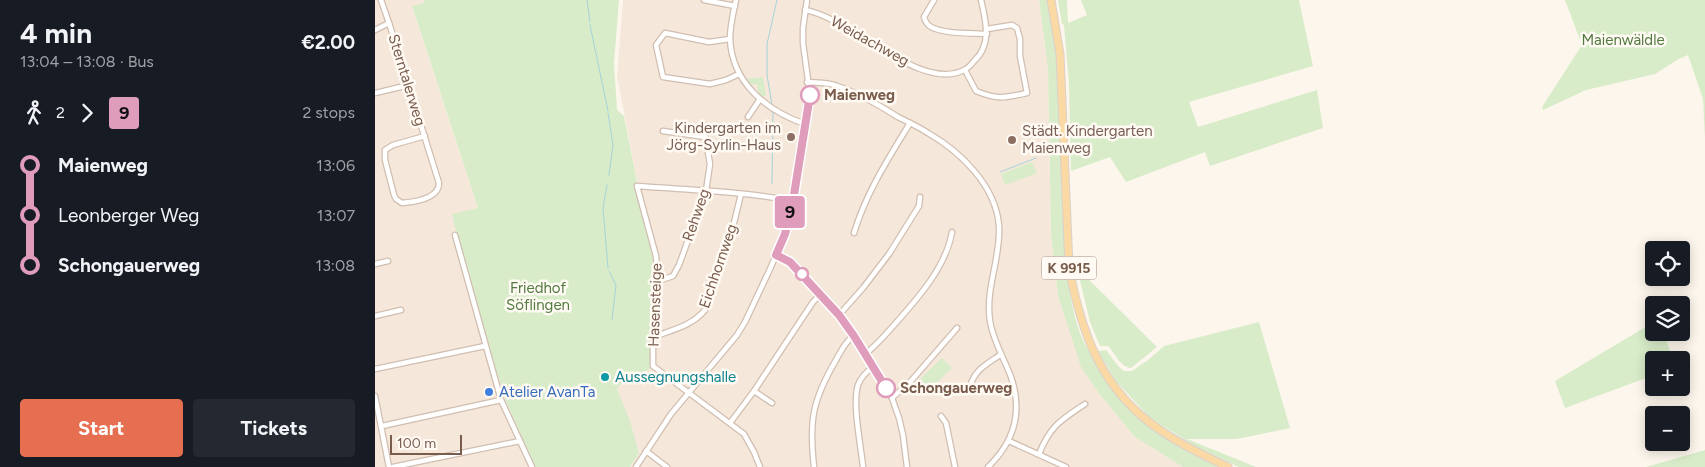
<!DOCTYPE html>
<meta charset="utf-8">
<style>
body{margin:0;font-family:Figtree,sans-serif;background:#242831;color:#f1f3f6;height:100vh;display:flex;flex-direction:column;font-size:19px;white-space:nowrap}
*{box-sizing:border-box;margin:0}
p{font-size:16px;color:#9ea1a6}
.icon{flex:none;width:28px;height:28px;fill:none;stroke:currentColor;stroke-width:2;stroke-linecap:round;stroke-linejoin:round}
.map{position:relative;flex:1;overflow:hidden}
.drawer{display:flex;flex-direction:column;background:#171b24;width:375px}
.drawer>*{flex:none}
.badge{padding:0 10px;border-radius:4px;font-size:18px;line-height:32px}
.tools{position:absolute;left:1270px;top:241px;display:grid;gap:10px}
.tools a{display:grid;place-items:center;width:45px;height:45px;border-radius:5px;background:#171b24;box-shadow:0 2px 12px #0003;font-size:25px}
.scale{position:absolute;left:15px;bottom:12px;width:72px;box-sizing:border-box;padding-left:5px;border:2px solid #7a5c4d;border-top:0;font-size:14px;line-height:18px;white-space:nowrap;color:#7a5c4d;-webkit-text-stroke:4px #fffaf3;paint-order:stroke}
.map>.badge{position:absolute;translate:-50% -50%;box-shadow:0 0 0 2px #fff}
.legs{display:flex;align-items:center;gap:8px;height:55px;padding:0 20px;font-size:16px}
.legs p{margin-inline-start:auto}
.headline{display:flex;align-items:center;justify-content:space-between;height:85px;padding:0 20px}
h1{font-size:28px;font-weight:700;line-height:38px}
.action{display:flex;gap:10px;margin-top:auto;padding:10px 20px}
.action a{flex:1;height:58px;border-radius:5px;background:#e76f51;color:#fff;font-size:20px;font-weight:700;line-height:58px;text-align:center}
.action a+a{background:#242831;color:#f1f3f6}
ul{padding:0 20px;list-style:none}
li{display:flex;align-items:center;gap:18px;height:50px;font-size:19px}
li i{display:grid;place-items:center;width:8px;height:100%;margin:0 6px;background:currentColor}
li i::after{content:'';width:12px;height:12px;margin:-6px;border:4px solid;border-radius:50%;background:#171b24}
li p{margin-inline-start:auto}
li:first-child i{background:linear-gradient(#0000 50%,currentColor 0)}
li:last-child i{background:linear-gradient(currentColor 50%,#0000 0)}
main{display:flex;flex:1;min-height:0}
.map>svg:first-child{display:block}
.residential{fill:#f5e8da}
.green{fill:#d8ecc9}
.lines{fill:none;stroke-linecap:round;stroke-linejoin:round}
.stream{stroke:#a5d3da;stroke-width:1}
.street-casing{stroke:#d1beb0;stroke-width:7}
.primary-casing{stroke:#dad1cd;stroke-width:9}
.street{stroke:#fff;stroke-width:4.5}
.primary{stroke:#fbd9a5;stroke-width:7}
.line-1-casing{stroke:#fff;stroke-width:11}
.line-1{stroke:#df9cbb;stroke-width:8}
.stop-1-dot{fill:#fff;stroke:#df9cbb;stroke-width:2.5}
.education-dot{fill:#8d6e63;stroke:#fffaf3;stroke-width:2}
.culture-dot{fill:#0f9aa8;stroke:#fffaf3;stroke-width:2}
.shop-dot{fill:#3f7fe0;stroke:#fffaf3;stroke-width:2}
.labels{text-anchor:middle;stroke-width:5;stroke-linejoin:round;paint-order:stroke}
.shield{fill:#fffaf3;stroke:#a28b7f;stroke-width:1}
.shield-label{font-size:14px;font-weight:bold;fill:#7a5c4d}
.park-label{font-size:15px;fill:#537a41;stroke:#fffaf3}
.street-label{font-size:15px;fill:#7a5c4d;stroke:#fffaf3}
.stop-label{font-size:15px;font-weight:bold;fill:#7a5c4d;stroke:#fffaf3;text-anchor:start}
.education-label{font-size:15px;fill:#785e54;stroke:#fffaf3;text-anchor:end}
.culture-label{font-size:15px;fill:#0d838f;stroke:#fffaf3;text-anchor:start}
.shop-label{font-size:15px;fill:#366cbe;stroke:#fffaf3;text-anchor:start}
</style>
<main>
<section class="drawer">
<div class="headline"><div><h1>4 min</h1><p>13:04 – 13:08 · Bus</p></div><b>€2.00</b></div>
<div class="legs"><svg class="icon" aria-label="walk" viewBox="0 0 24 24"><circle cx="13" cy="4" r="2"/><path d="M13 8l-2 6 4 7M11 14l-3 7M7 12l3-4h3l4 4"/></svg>2<svg class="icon" aria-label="forward" viewBox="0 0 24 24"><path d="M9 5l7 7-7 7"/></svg><b class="badge" style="background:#df9cbb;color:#111">9</b><p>2 stops</p></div>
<ul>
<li><i style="color:#df9cbb"></i><b>Maienweg</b><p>13:06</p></li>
<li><i style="color:#df9cbb"></i><span>Leonberger Weg</span><p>13:07</p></li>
<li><i style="color:#df9cbb"></i><b>Schongauerweg</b><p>13:08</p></li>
</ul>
<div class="action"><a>Start</a><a>Tickets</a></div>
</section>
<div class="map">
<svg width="1330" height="467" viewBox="0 0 1330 467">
<rect width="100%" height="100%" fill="#fdf6ec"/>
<g class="residential">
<path d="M0 0H49V3L37 7 103 208 77 215 130 399 160 467H0Z"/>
<path d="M248 0H664L673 69 676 235 683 296 707 367 726 396 760 437 808 467H255L264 453 242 389 247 382 245 374 276 368 275 336 280 279 278 251 258 186 262 181 242 76Z"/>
</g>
<g class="green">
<path d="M49 0H244L239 63 242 110 249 116 262 182 258 186 261 190 278 251 280 279 275 336 276 368 250 382 245 376 247 382 242 389 255 421 264 453 255 467H160L130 399 85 248 77 214 103 208 37 6 49 3Z"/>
<path d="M664 0H672C674 19 680 37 682 56 688 120 684 185 690 249 692 274 695 302 703 327 707 341 716 354 723 367 754 418 789 442 843 467H808L760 437 726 396 706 367 683 296 676 235 673 69Z"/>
<path d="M683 0H692L693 23 712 15 706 0H924L938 66 814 102 823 127 942 90 948 128 835 166 830 152 751 182 735 157 696 171 694 84 689 25 687 24Z"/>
<path d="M1190 0H1330V138L1328 99 1313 55 1302 60 1280 74 1211 90 1168 110 1167 107 1207 45Z"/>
<path d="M388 77 391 96H384L382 84 373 85 372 79Z"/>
<path d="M657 162 662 173 630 185 626 174Z"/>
<path d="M702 268 782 347 756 368C745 367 741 354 733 346H725L715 322Z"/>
<path d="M884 322 915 428 862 439H812L881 467H864L859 465 820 446 775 418 741 381 723 351 731 350 744 367 749 371H757L773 360 789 346Z"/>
<path d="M1279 322V332L1289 333 1298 360H1279V375L1190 408 1180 381Z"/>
<path d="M567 358 577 368 552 392 542 382Z"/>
<path d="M1330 450V467H1271Z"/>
</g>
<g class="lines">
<g class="stream">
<path d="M212 0 215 22"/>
<path d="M215 25 233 111"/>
<path d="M397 105 392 75V44L402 0"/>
<path d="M233 113 238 145 234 175"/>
<path d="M625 172 661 158"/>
<path d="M397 184 398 112"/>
<path d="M232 185 228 208 233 268"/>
<path d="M234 271 241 285 237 320"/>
</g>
<g class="street-casing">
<g id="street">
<path d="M329 0 360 6"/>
<path d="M361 0C358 13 355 26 355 39 357 83 392 111 430 124"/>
<path d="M559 0 549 17C550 21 551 24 556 27 569 34 596 33 612 34"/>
<path d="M430 10C475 17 547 95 591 69 594 67 597 64 599 61 617 45 611 21 606 0"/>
<path d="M14 23 64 183C64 199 39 202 27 203L21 199 19 195 10 160V150L18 145 50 136"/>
<path d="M0 30 14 23 6 0"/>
<path d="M355 39 334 42 290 33 281 45 288 77 335 84 351 80 364 74"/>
<path d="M590 70 601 91C623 100 629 98 652 93L645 56V39L642 28 637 25 612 29"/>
<path d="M432 82C442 83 453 82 462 86 484 93 504 105 523 117 533 122 544 127 553 133 586 152 621 186 624 226 626 258 610 288 615 321 618 341 629 358 636 377 648 412 639 442 613 467"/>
<path d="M0 93 34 85"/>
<path d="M432 104 431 95 433 87"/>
<path d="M373 117 385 99"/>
<path d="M288 131 330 137"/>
<path d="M479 233C491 193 513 159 535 123"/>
<path d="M80 235 126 400 157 467"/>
<path d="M401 255 410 259 421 268 464 315 479 335 517 398 524 418 528 435 532 467"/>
<path d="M0 264 13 261"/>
<path d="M283 281 298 276 304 265 331 191 335 164 328 124"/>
<path d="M464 315 488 288 514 254 544 206 545 197"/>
<path d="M0 316 26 310"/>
<path d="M278 337C297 330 317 326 330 310L358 227 366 194"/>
<path d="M490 354C501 346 511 334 520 324 543 298 571 267 577 232"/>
<path d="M0 369 110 346"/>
<path d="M595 387C599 370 612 364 625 355"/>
<path d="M379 391 397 403"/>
<path d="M0 396 14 467"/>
<path d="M517 398 536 381 582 328"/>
<path d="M566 416 571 423 580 467"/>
<path d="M355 423 379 391 438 302 445 295"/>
<path d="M7 426 126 400"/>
<path d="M634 441 691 467"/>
<path d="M271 451 292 467"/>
<path d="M664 454C675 426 686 420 710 404"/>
<path d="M18 467 145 441"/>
<path d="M261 467 296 414 362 335 370 322 395 269 410 234 419 199 435 95 428 43V28L432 0"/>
<path d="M385 467 379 452 369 434 278 366V337L283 281 281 256 262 186C314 190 367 191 418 201"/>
<path d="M439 467C434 421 437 401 461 360 466 351 470 342 479 335"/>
<path d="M488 467C486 446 477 404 483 385 486 377 491 372 498 367"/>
</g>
</g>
<g class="primary-casing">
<path id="primary" d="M676 0 685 54 694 267C706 333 727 391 785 430 806 445 830 456 853 467"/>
</g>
<use href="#street" class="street"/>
<use href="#primary" class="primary"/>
</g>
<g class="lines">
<g class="line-1-casing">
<path id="line-1" d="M435 95 418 201 410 234 401 255 415 262 464 315 479 336 511 388"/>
</g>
<use href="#line-1" class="line-1"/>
</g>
<g class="stop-1-dot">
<circle cx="435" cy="95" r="9"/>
<circle cx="427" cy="274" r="6"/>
<circle cx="511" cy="388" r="9"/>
</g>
<g class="education-dot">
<circle cx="416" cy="137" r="5"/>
<circle cx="637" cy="140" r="5"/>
</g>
<circle class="culture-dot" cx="230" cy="377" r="5"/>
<circle class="shop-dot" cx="114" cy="392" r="5"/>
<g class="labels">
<rect class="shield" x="666.5" y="256.5" width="55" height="23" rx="4"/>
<g class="shield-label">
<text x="694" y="273">K 9915</text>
</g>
<g class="park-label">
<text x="1248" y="45">Maienwäldle</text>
<text x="163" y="293">Friedhof<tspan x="163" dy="17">Söflingen</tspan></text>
</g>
<g class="street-label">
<text transform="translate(495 41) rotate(29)" y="5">Weidachweg</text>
<text transform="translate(32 80) rotate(73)" y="5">Sterntalerweg</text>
<text transform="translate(321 215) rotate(-71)" y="5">Rehweg</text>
<text transform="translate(343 266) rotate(-71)" y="5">Eichhornweg</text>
<text transform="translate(280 305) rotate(-88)" y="5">Hasensteige</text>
</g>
<g class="stop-label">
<text x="449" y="100">Maienweg</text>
<text x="525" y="393">Schongauerweg</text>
</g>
<g class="education-label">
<text x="406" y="133">Kindergarten im<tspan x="406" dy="17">Jörg-Syrlin-Haus</tspan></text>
<text x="647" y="136" text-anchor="start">Städt. Kindergarten<tspan x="647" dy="17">Maienweg</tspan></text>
</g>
<g class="culture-label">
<text x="240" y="382">Aussegnungshalle</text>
</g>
<g class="shop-label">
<text x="124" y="397">Atelier AvanTa</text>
</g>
</g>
</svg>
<div class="tools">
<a><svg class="icon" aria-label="locate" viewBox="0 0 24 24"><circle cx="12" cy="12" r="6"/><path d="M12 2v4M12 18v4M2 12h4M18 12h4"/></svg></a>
<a><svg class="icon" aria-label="layers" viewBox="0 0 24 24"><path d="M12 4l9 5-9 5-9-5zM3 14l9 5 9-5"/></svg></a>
<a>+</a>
<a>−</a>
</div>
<div class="scale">100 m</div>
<b class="badge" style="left:415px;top:212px;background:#df9cbb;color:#111">9</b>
</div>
</main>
